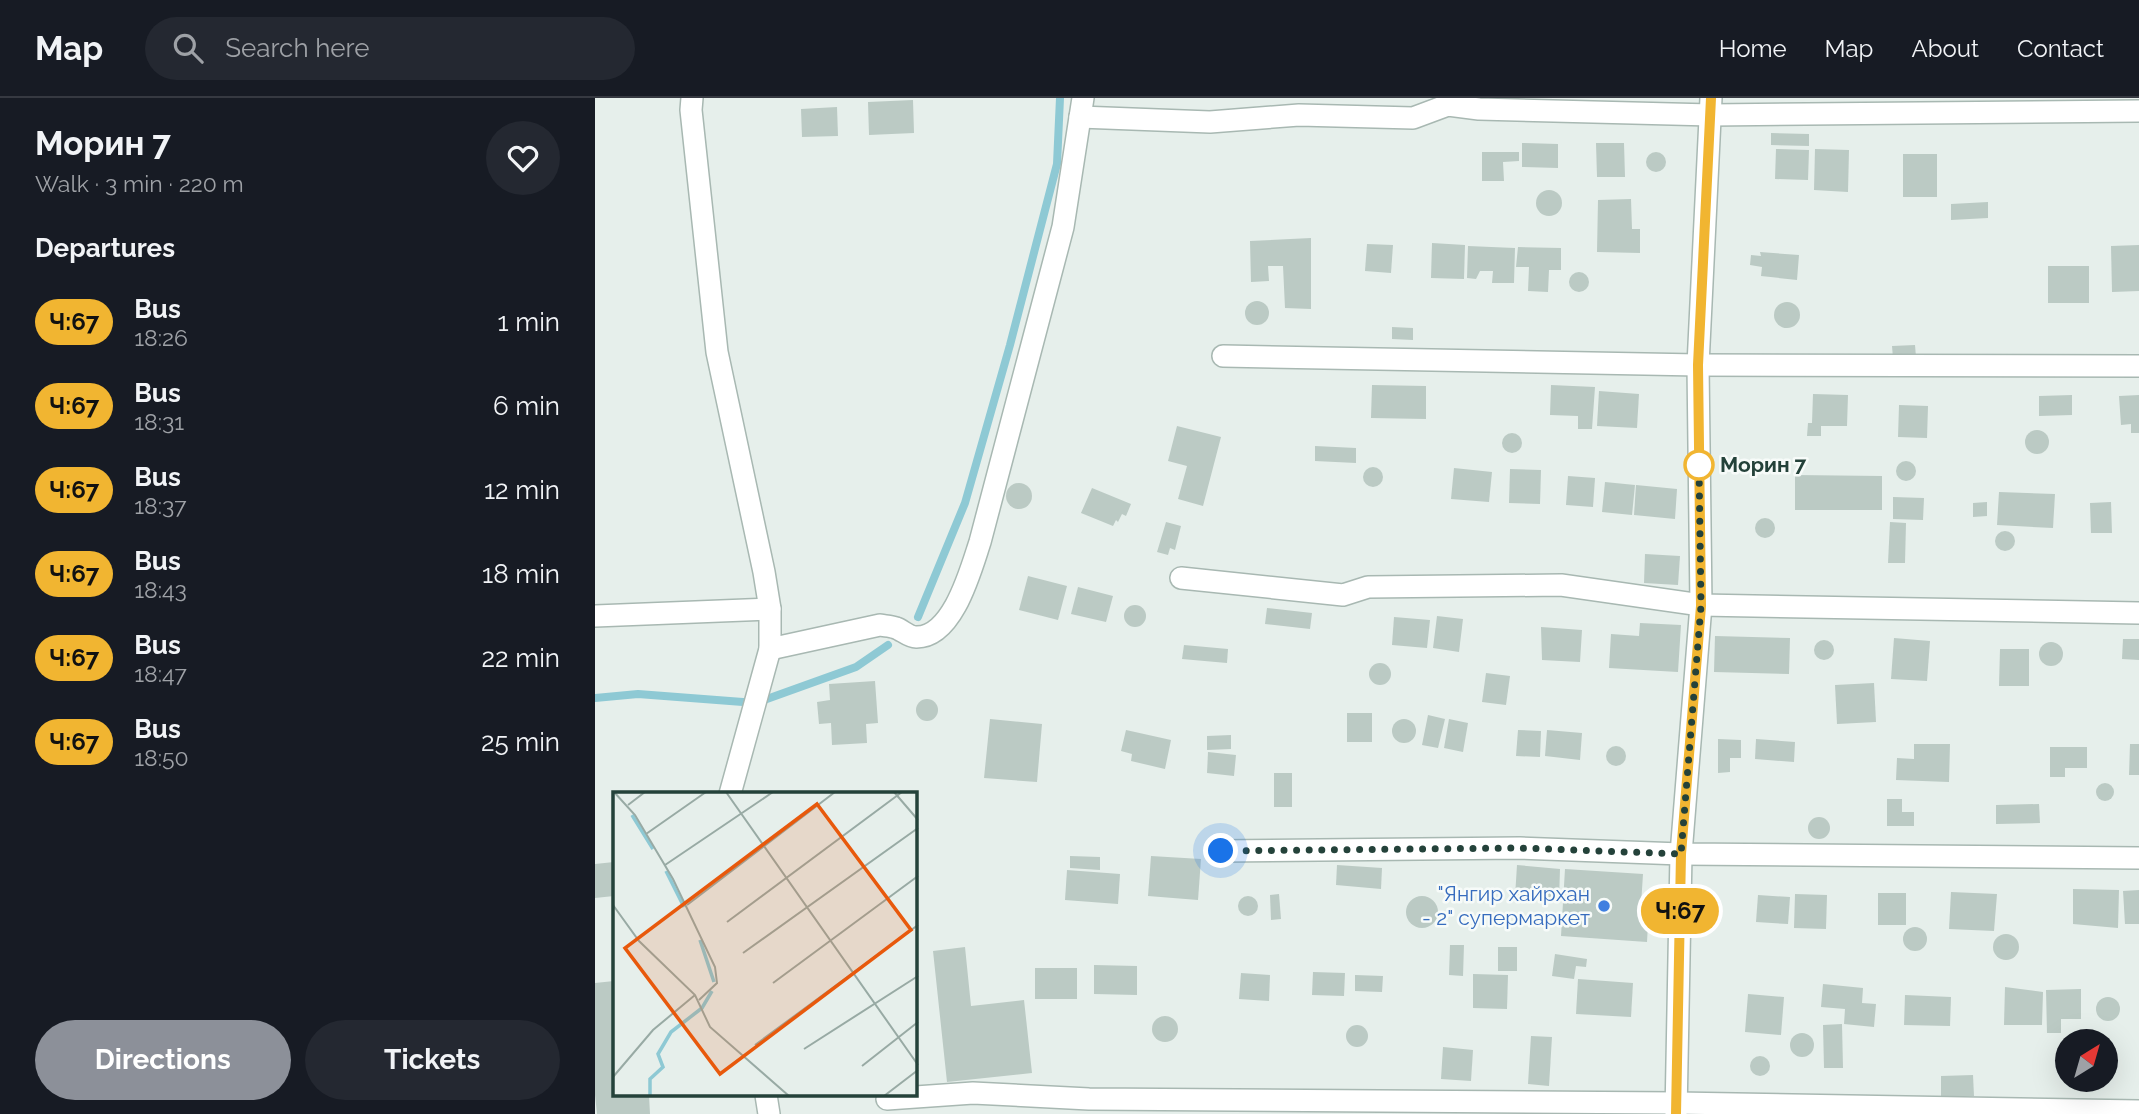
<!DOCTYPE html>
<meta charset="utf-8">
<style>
body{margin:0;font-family:Raleway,sans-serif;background:#242831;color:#f1f3f6;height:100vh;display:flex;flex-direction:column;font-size:26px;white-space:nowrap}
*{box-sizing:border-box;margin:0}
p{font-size:23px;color:#9ea1a6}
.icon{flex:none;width:38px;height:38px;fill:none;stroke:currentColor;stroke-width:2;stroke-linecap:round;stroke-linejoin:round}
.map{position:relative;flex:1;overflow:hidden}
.side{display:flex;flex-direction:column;background:#171b24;width:595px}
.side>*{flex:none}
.badge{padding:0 14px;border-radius:23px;font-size:24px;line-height:46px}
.needle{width:46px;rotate:37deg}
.tools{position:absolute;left:1460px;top:931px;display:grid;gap:14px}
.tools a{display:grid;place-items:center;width:63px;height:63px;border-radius:50%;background:#171b24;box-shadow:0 7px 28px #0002;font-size:35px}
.you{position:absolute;width:35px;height:35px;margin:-18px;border:5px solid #fff;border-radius:50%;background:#1a73e8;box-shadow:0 0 0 10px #1a73e833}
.map>.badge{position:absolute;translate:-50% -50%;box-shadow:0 0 0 4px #fff}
h2{padding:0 35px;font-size:26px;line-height:63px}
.round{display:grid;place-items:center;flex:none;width:74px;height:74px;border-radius:37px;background:#242831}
.head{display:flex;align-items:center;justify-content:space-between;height:119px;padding:0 35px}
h1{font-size:33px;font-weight:700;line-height:52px}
.primary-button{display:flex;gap:14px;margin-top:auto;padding:14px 35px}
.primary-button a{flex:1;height:80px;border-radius:42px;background:#8c9099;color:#fff;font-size:28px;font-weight:700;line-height:80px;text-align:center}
.primary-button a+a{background:#242831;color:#f1f3f6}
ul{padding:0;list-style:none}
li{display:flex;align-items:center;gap:21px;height:84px;padding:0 35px}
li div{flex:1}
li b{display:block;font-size:26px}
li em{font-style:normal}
li .badge{min-width:77px;font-weight:700;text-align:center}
header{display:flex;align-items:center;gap:42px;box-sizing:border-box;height:98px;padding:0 35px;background:#171b24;border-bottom:2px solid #363941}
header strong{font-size:33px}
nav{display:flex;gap:38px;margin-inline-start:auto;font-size:24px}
.search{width:490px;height:63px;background:#242831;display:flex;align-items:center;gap:18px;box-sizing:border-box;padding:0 24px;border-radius:38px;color:#9ea1a6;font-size:26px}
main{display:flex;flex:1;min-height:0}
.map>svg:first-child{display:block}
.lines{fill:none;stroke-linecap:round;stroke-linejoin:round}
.stream{stroke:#8ec9d4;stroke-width:8}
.building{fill:#bbcac4}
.minor-casing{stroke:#a8b8b2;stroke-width:24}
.minor{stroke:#fff;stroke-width:21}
.line-casing{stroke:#fff;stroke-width:16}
.line{stroke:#f1b531;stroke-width:10}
.walk{stroke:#24423a;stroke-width:7;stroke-dasharray:0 12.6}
.stop-dot{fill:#fff;stroke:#f1b531;stroke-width:3.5}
.shop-dot{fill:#3f7fe0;stroke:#f7fbf9;stroke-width:2.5}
.labels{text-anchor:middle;stroke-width:5;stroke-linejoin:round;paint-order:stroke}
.stop-label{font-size:21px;font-weight:bold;fill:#24423a;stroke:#f7fbf9;text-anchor:start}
.shop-label{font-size:21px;fill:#366cbe;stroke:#f7fbf9;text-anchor:end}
.inset-river{fill:none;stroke:#8ec9d4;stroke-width:3.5}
.inset-road{fill:none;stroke:#98aaa4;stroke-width:2}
.view{fill:#e8590c;fill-opacity:0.15;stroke:#e8590c;stroke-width:3.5}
.inset-edge{fill:none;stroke:#24423a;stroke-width:3.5}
</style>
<header>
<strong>Map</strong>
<div class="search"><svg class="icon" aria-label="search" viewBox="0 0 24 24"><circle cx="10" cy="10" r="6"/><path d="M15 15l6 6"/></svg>Search here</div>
<nav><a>Home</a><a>Map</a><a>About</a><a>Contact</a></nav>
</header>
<main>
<section class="side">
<div class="head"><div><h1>Морин 7</h1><p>Walk · 3 min · 220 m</p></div><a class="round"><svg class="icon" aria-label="heart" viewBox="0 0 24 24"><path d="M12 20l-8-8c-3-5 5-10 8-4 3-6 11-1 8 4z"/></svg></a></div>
<h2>Departures</h2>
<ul>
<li><span class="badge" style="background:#f1b531;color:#111">Ч:67</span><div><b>Bus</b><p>18:26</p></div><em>1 min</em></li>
<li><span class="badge" style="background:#f1b531;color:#111">Ч:67</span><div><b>Bus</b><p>18:31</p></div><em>6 min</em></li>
<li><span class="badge" style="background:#f1b531;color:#111">Ч:67</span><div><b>Bus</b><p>18:37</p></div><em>12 min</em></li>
<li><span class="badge" style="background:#f1b531;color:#111">Ч:67</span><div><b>Bus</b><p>18:43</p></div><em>18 min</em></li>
<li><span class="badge" style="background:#f1b531;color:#111">Ч:67</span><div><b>Bus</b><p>18:47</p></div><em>22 min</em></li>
<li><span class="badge" style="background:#f1b531;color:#111">Ч:67</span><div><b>Bus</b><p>18:50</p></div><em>25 min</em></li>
</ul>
<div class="primary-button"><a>Directions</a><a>Tickets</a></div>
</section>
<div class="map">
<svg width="1544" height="1016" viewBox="0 0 1544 1016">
<rect width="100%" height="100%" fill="#e6efeb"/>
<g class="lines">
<g class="stream">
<path d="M323 519 370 405 415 247 462 66 465 0"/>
<path d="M0 600 43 596 161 605 261 569 293 547"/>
</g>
</g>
<g class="building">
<path d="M318 2 319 35 274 37 273 4Z"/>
<path d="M242 9 243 38 207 39 206 11Z"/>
<path d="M1176 35 1214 36V48L1176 47Z"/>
<path d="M927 45 963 46V70L927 69Z"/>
<path d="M1001 45H1029L1030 79H1002Z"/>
<path d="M1181 51 1214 52 1213 82 1180 81Z"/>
<path d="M1220 51 1254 52 1253 94 1219 92Z"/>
<circle cx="1061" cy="64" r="10"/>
<path d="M887 54H924V63L908 64 909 83H887Z"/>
<rect x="1308" y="56" width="34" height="43"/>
<circle cx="954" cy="105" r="13"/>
<path d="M1036 101 1037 131H1045V155L1002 154 1003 102Z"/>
<path d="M1393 104V120L1356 122V106Z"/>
<path d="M716 140V211L690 210 688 168H673L674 183 656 184 655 143Z"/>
<path d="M837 145 870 147 869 181 836 180Z"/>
<path d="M772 146 798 147 796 175 770 173Z"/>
<path d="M1544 147V193L1517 194 1516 148Z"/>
<path d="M873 148 920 150 919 185H897L898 173H885L881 181 872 180Z"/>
<path d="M923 149 966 150V172H954L953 194 933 193 934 169H921Z"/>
<path d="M1165 154 1204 157 1202 182 1166 178 1167 169 1155 167 1156 157 1166 158Z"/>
<rect x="1453" y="168" width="41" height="37"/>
<circle cx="984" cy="184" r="10"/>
<circle cx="662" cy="215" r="12"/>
<circle cx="1192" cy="217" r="13"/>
<path d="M797 229 818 230V242L797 241Z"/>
<path d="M1320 247 1321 259 1298 260 1297 248Z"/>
<path d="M777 287 831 288V321L776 320Z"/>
<path d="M956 287 1000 289 997 331H983V318L955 317Z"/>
<path d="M1004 293 1044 296 1042 330 1002 328Z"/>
<path d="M1218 296 1253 297 1252 328H1226V338H1212L1213 325H1217Z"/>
<path d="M1477 297V317L1444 318V298Z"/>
<path d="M1544 297V335H1536V326L1526 327 1524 298Z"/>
<path d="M1304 307 1333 308 1332 340 1303 339Z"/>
<path d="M582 328 626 339 608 408 583 401 592 368 573 363Z"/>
<circle cx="1442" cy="344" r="12"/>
<circle cx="917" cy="345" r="10"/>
<path d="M720 348 761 350V365L720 363Z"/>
<circle cx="1311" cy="373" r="10"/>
<circle cx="778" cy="379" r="10"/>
<path d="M859 370 897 374 894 404 856 401Z"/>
<path d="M915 371 946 372 945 406 914 405Z"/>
<path d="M1200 377 1287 378V412H1200Z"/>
<path d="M973 378 1000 380 998 409 971 407Z"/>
<path d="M1010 384 1040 387 1037 417 1007 414Z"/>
<circle cx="424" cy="398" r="13"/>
<path d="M1041 387 1082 391 1080 421 1039 417Z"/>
<path d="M497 390 536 406 531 418 527 416 523 424 521 422 518 428 486 415Z"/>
<path d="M1404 394 1460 396 1458 430 1402 427Z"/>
<path d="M1298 399 1329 400 1328 422 1298 421Z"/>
<path d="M1392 404V418L1378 419V405Z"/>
<path d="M1516 404 1517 435H1496L1495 405Z"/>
<circle cx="1170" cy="430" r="10"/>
<path d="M571 424 586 428 580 452 575 450 573 457 562 454Z"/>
<path d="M1295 424 1311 425 1310 465H1293Z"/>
<circle cx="1410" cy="443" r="10"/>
<path d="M1050 456 1085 458 1083 487 1049 485Z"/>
<path d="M433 478 472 488 463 522 424 512Z"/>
<path d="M483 489 518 498 511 524 476 516Z"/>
<circle cx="540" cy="518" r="11"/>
<path d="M672 510 717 515 715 531 670 526Z"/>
<path d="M842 518 868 521 864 554 838 550Z"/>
<path d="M799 519 835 522 832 550 797 547Z"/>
<path d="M1045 525 1086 527 1083 574 1014 570 1016 536 1044 538Z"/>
<path d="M946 529 987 532 985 564 947 562Z"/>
<path d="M1120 538 1195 540 1194 576 1119 574Z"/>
<path d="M1299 540 1335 543 1332 583 1296 581Z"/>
<path d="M1528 541H1544V562L1527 561Z"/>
<circle cx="1229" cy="552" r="10"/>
<circle cx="1456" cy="556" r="12"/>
<path d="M589 547 633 551 632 565 587 561Z"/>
<path d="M1405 551H1434V588H1404Z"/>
<circle cx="785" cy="576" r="11"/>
<path d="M891 575 915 578 911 607 887 604Z"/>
<path d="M280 583 283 625 271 626 272 645 237 647 236 625 224 626 222 604 235 602 234 586Z"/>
<path d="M1279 585 1281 624 1242 626 1240 587Z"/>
<circle cx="332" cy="612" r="11"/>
<rect x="752" y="615" width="25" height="29"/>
<path d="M833 617 850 621 843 650 827 647Z"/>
<path d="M395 621 447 626 442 684 389 680Z"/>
<path d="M854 621 873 625 868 654 849 650Z"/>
<circle cx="809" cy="633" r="12"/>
<path d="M531 632 576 642 570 671 536 663 537 656 526 653Z"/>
<path d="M923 632 946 633 945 659 921 658Z"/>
<path d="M952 632 987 635 985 662 950 658Z"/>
<path d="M636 637V651L612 652V638Z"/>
<path d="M1123 641 1146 642V660H1135V674L1123 675Z"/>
<path d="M1161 641 1200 644 1199 664 1160 661Z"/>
<path d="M1319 646H1355L1354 684 1301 682 1302 660 1319 661Z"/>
<path d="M1535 646H1544V677H1534Z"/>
<circle cx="1021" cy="658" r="10"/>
<path d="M1455 649H1492V670H1470V679H1455Z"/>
<path d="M613 654 641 657 639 678 612 675Z"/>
<rect x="679" y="675" width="18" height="34"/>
<circle cx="1510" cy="694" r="9"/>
<path d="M1292 701H1307V714H1319V728H1292Z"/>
<path d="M1444 706 1445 725 1401 726V707Z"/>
<circle cx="1224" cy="730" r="11"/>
<path d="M475 758 505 759V772L475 770Z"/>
<path d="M556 758 606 761 603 802 553 798Z"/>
<path d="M19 764V798L0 800V766Z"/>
<path d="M742 767 787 770 786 791 741 787Z"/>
<path d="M922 767 965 771 964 802 920 799Z"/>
<path d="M970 771 1048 776 1046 807 1054 808 1052 844 966 838Z"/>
<path d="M472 772 525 776 523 806 470 802Z"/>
<path d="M1478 791 1524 792 1523 830 1478 826Z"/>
<path d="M1544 792V826H1530L1528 793Z"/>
<path d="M1356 794 1402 796 1399 833 1354 831Z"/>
<rect x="1283" y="795" width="28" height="32"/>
<path d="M684 796 686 821 676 822 675 797Z"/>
<path d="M1200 796 1232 797 1231 831 1199 830Z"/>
<path d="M1163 797 1195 799 1193 826 1161 824Z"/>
<circle cx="653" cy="808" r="10"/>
<circle cx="827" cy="814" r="16"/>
<circle cx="1320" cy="841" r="12"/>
<circle cx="1411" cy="849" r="13"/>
<path d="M855 847H869L868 878 854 877Z"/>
<path d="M370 849 376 908 429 902 437 975 352 984 338 853Z"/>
<rect x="903" y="849" width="19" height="24"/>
<path d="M960 856 992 861 991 869 981 868 979 881 957 878Z"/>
<path d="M499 867 542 868V897L499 896Z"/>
<rect x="440" y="870" width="42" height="31"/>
<path d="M718 874 750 875 749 898 717 897Z"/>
<path d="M646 875 675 877 674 903 644 901Z"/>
<path d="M878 876 913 877 912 911 878 910Z"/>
<path d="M760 877 788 878 787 894 760 893Z"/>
<path d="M983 881 1038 885 1036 919 981 916Z"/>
<path d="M19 883V997H54L55 1016H2L0 997V885Z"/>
<path d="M1228 886 1268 890 1267 905 1281 906 1279 929 1249 926 1250 911 1226 909Z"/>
<path d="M1410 889 1448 894 1447 927H1409Z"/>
<path d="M1486 891V921H1466V935H1452L1451 892Z"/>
<path d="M1153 896 1189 899 1186 937 1150 934Z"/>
<path d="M1310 897 1356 899 1355 928 1309 927Z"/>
<circle cx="1513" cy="911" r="12"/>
<circle cx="570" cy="931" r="13"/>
<path d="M1247 926 1248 970H1229L1228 927Z"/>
<circle cx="762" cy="938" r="11"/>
<circle cx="1207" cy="947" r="12"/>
<path d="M936 938 957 939 954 988 933 986Z"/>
<path d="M1472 944V967L1464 962 1463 955 1466 948Z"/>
<path d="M848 949 878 952 876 983 846 981Z"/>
<circle cx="1165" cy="968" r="10"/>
<path d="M1378 977 1379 998 1346 999V978Z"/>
</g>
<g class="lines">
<g class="minor-casing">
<g id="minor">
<path d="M97 0 96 12 122 254 169 474 175 511V551L135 696"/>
<path d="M485 19 615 24 704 17 818 20 853 7 884 11 1116 17 1544 13"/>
<path d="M628 258 1103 267 1544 268"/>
<path d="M586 480 748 497 773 489 966 487 1106 507 1544 515"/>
<path d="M0 518 175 511"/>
<path d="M175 551 285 527C290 528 296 528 301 530 307 532 314 539 321 539 358 540 376 471 385 444L468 129 488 0"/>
<path d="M626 753 925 750 1086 756 1544 760"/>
<path d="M171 997 174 1016"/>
<path d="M292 1001 378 995 494 1001 1082 1005 1544 1013"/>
<path d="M1081 1016 1086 756 1106 507 1103 267 1116 0"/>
</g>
</g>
<use href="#minor" class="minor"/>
</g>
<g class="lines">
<g class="line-casing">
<path id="line" d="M1081 1016 1086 756 1106 508 1103 267 1116 0"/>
</g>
<use href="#line" class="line"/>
<path class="walk" d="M626 753 925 750 1086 756 1106 508 1104 367"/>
</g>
<circle class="stop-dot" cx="1104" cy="367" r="14"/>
<circle class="shop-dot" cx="1009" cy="808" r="7"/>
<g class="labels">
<g class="stop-label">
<text x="1125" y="374">Морин 7</text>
</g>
<g class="shop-label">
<text x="995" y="803">"Янгир хайрхан<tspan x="995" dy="24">- 2" супермаркет</tspan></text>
</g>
</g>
<g transform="translate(18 694)">
<rect width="304" height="304" fill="#e6efeb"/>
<path class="inset-river" d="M19 23 40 57M53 79 71 115M87 148 101 190M37 304V287L50 275 45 262 58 240 89 216 99 199"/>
<path class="inset-road" d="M1 0 22 23 60 87 102 175 104 191 86 208M113 0 305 273M281 0 305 28M15 13 32 0M33 42 93 0M52 73 160 0M0 113 26 149 82 203 97 235 176 304M74 113 222 0M114 130 289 0M130 161 305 36M160 191 305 84M142 253 305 133M191 257 305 184M249 274 305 230M0 285 40 238 82 203M271 304 305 278"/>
<path class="view" d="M204 12 298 138 107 282 12 156Z"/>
<rect width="304" height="304" class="inset-edge"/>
</g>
</svg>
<div class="tools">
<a><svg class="needle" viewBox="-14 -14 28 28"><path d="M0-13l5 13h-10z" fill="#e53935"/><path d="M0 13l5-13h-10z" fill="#9ea1a6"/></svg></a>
</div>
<div class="you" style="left:626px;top:753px"></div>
<b class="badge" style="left:1085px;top:813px;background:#f1b531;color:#111">Ч:67</b>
</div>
</main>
